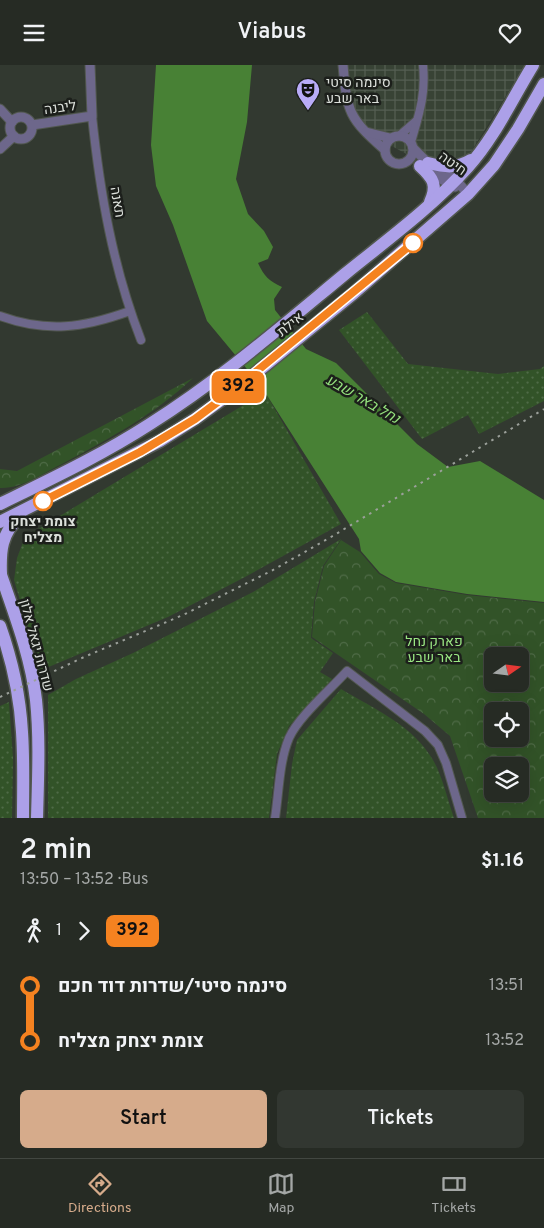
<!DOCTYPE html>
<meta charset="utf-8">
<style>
body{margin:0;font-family:Overpass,Heebo,sans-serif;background:#323731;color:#f1f3f6;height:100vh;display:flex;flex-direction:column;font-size:19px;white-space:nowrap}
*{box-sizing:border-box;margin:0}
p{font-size:16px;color:#a4a7a6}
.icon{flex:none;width:28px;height:28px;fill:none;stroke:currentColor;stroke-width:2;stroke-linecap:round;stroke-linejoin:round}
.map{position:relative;height:753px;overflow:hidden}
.details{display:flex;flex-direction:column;background:#262b24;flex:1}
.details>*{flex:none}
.badge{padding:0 10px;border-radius:8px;font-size:18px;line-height:32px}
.needle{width:32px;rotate:76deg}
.controls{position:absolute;left:484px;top:582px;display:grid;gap:10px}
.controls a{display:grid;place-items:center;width:45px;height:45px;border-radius:8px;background:#262b24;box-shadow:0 5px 20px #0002,0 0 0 1px #424741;font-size:25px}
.map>.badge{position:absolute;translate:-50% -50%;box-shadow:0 0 0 2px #fff}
.legs{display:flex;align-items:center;gap:8px;height:55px;padding:0 20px;font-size:16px}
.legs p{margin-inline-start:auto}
.head{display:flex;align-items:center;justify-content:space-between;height:85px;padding:0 20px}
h1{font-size:28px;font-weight:600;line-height:38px}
.button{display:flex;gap:10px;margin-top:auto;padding:10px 20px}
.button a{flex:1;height:58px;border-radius:8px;background:#d6ab8b;color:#111;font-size:20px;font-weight:600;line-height:58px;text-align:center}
.button a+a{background:#323731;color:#f1f3f6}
ul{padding:0 20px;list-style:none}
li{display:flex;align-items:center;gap:18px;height:55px;font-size:19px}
li i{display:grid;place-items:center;width:8px;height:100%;margin:0 6px;background:currentColor}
li i::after{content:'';width:12px;height:12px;margin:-6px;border:4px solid;border-radius:50%;background:#262b24}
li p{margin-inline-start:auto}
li:first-child i{background:linear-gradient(#0000 50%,currentColor 0)}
li:last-child i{background:linear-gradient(currentColor 50%,#0000 0)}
header{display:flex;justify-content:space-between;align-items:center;height:65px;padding:0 20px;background:#262b24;font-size:22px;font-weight:600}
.tab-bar{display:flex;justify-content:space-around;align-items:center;height:70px;border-top:1px solid #424741;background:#262b24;font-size:14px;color:#a4a7a6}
.tab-bar a{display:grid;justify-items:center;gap:2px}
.tab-bar .on{color:#d6ab8b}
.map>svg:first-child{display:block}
.industrial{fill:url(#industrial-grid)}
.grass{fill:url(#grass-dots)}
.forest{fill:url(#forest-crowns);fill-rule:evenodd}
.water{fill:#488135}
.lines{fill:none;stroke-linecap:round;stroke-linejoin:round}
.minor-casing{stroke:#51574f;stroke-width:10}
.tertiary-casing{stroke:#51574f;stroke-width:11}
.trunk-casing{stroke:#51574f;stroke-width:15}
.minor{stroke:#6d678b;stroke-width:8}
.tertiary{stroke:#6d678b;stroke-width:9}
.trunk{stroke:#aca0e8;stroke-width:12}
.rail{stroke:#9ba09a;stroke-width:2;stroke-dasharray:2.5 5;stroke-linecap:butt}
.line-1-casing{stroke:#fff;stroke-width:11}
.line-1{stroke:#f58220;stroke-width:8}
.stop-1-dot{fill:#fff;stroke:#f58220;stroke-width:2.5}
.labels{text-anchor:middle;stroke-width:5;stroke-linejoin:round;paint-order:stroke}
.poi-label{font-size:14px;fill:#dce0db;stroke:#1c1f1b;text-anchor:start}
.street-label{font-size:14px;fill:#dce0db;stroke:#1c1f1b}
.stop-label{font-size:14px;font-weight:bold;fill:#dce0db;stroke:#1c1f1b}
.park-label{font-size:14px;fill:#9ae783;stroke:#1c1f1b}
.water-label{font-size:15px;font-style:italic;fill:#94e17d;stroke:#1c1f1b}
</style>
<header><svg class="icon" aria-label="menu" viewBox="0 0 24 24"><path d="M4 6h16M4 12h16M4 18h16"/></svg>Viabus<svg class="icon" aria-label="heart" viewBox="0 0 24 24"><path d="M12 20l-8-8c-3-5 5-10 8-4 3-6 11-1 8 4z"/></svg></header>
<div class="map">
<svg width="544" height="753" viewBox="0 0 544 753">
<defs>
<pattern id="industrial-grid" width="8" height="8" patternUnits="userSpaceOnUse" patternTransform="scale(1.25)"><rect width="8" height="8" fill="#384335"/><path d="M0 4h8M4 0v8" fill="none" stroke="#545e52"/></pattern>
<pattern id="grass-dots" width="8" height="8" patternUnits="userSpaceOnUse" patternTransform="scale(1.25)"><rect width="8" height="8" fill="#325328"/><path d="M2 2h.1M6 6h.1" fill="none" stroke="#4f6b47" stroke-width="1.8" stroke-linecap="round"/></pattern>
<pattern id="forest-crowns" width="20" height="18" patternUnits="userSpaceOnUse" patternTransform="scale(1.25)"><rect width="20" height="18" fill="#325328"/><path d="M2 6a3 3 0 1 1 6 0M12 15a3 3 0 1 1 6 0" fill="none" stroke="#4f6b47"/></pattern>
</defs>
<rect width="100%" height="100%" fill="#323930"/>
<path class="industrial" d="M347 0H525L471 87 452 96 430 95 410 91 377 73 351 43Z"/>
<g class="grass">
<path d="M367 247 408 299 498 309 540 304 544 301V336L479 369 468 350 422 374 339 265Z"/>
<path d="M265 327 341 459 245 512 168 552 39 606 35 586 14 515 17 493 25 472Z"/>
<path d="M341 474 323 501 314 537 311 573 333 588 320 607 332 614 289 661 277 689 269 753H48V630L76 614 133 588 253 527Z"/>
<path d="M341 624C374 644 413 660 433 695 442 710 448 736 454 753H286L292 699 297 675Z"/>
<path d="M9 637 13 693 12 753H0V641Z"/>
</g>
<g class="forest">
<path d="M193 313C155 349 110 373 64 398 45 407 22 424 0 423V404L17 406Z"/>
<path d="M341 475 360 487 379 509 396 518 467 530 544 538V753H478L450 671 424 649 312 572 315 537 324 501ZM520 591V619H492V591ZM520 646V674H492V646ZM520 701V729H492V701Z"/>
</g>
<path class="water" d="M156 0H252L247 57 236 114 248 149 264 166 273 182 268 194 258 198C264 211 269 216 282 222L274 234 275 245 306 284 336 298 417 379 448 402 480 396 544 435V537L467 529 396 517 380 508 361 486 359 474 261 321 207 256 173 160 156 121 151 80Z"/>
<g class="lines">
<g class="minor-casing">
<g id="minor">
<path d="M92 51C100 128 113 203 141 275"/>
<path d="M399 71 415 57"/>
<path d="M411 77C419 49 426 30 423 0"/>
<path d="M0 251C47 268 83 263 130 246"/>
<path d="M275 753C279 727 279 697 289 673 299 651 330 625 347 606L425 666 438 680 446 698 462 753"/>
</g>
</g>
<g class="tertiary-casing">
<g id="tertiary">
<path d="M343 0C347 48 349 53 385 85"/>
<path d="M0 44 12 57"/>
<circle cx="21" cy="63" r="11"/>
<path d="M32 60 92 51 90 0"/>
<path d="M366 67 390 73"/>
<circle cx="399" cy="85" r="14"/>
<path d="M413 83 428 98 456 115 468 129"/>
<path d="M0 84 14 71"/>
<path d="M427 106 455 122"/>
</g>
</g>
<g class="trunk-casing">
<g id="trunk">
<path d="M428 98C445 102 456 104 471 95"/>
<path d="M420 101C433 113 438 120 430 137"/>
<path d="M0 439C51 414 102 390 150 359 220 315 282 261 345 209 387 175 432 142 468 102 495 72 512 34 533 0"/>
<path d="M0 457 160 376 195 354 235 325 354 228 468 129 494 100 518 64 544 19"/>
<path d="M0 507C14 548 31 591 36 635 40 674 38 714 37 753"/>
<path d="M1 510C0 486 1 469 20 451"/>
<path d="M0 561C12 595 20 631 22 667 24 696 23 725 23 753"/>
</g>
</g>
<use href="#minor" class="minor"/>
<use href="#tertiary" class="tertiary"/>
<use href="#trunk" class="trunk"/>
<path class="rail" d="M0 632 84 592 183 550 273 505 331 472 544 344"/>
</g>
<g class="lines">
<g class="line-1-casing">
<path id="line-1" d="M43 436 140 387 195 354 235 324 413 178"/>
</g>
<use href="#line-1" class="line-1"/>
</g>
<defs>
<g id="theatre-pin" transform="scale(1.25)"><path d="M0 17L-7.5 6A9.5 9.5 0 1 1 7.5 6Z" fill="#b8abf7" stroke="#1c1f1b"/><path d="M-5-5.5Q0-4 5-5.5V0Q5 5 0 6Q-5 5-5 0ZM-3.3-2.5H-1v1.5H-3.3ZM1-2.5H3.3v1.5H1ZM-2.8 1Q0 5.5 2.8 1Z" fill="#111"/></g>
</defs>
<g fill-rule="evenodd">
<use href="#theatre-pin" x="308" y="25"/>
</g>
<g class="stop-1-dot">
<circle cx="413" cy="178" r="9"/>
<circle cx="43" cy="436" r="9"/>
</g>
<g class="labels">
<g class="poi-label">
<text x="326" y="22">סינמה סיטי<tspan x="326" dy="16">באר שבע</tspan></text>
</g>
<g class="street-label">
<text transform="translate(60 42) rotate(-8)" y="5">ליבנה</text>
<text transform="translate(453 98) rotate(36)" y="5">חיטה</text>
<text transform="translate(118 137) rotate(80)" y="5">תאנה</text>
<text transform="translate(290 259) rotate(-39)" y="5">אילת</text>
<text transform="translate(37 580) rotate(75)" y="5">שדרות יגאל אלון</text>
</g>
<g class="stop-label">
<text x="43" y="461">צומת יצחק<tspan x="43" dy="16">מצליח</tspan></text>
</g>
<g class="park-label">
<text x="434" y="581">פארק נחל<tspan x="434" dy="16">באר שבע</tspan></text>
</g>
<g class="water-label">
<text transform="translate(363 334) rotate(30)" y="5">נחל באר שבע</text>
</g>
</g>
</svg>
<div class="controls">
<a><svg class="needle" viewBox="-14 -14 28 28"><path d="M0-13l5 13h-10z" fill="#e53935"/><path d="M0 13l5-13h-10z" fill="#a4a7a6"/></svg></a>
<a><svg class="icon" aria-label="locate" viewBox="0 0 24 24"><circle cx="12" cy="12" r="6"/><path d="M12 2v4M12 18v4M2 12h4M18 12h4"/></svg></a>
<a><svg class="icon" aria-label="layers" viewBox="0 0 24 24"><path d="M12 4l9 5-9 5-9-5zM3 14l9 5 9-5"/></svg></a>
</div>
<b class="badge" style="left:238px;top:322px;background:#f58220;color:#111">392</b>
</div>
<section class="details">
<div class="head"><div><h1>2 min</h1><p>13:50 – 13:52 · Bus</p></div><b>$1.16</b></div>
<div class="legs"><svg class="icon" aria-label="walk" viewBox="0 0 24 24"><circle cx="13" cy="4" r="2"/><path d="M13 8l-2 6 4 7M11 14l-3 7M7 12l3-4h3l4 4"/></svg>1<svg class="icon" aria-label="forward" viewBox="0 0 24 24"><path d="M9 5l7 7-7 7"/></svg><b class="badge" style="background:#f58220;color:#111">392</b></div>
<ul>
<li><i style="color:#f58220"></i><b>סינמה סיטי/שדרות דוד חכם</b><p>13:51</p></li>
<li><i style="color:#f58220"></i><b>צומת יצחק מצליח</b><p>13:52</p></li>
</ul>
<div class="button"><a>Start</a><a>Tickets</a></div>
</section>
<nav class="tab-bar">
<a class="on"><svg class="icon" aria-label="directions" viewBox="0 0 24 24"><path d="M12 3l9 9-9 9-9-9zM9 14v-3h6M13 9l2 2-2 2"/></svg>Directions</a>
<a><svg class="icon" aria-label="map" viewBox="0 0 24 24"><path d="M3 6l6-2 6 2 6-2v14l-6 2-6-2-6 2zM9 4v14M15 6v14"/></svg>Map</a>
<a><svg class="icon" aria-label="tickets" viewBox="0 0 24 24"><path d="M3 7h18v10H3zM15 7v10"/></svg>Tickets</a>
</nav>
